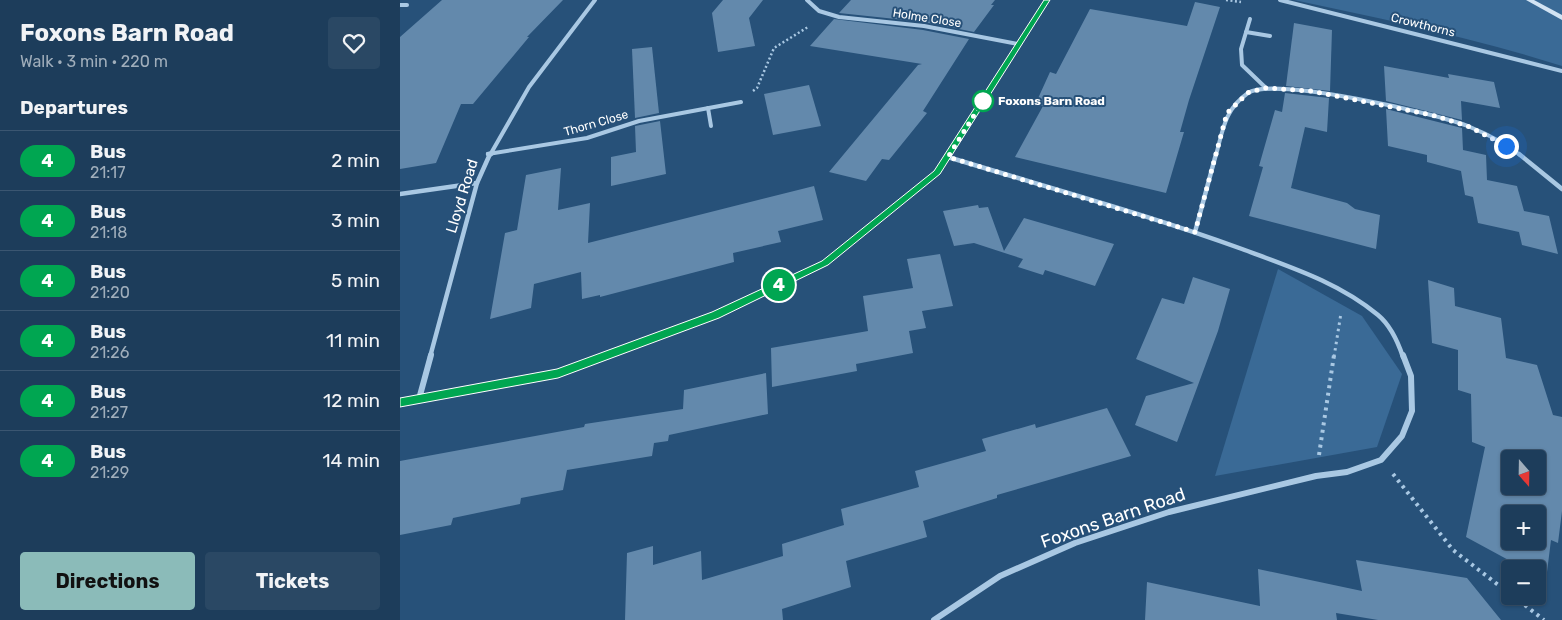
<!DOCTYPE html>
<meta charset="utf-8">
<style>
body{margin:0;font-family:Rubik,sans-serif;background:#2a4864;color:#f1f3f6;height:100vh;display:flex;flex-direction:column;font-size:19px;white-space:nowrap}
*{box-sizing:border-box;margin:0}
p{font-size:16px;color:#a0aebb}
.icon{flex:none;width:28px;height:28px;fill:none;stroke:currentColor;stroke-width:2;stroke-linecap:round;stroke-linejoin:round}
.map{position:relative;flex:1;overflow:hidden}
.drawer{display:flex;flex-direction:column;background:#1d3d5b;width:400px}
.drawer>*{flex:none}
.badge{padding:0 10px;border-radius:16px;font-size:18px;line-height:32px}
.needle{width:32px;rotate:160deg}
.controls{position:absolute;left:1101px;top:450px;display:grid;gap:10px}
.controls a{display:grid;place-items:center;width:45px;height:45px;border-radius:5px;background:#1d3d5b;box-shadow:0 1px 4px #0004,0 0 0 1px #3b5671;font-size:25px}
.you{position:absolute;width:25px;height:25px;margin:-12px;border:4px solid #fff;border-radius:50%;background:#1a73e8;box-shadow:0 0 0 8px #1a73e833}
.map>.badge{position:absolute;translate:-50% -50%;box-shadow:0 0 0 2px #fff}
h2{padding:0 20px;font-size:19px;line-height:45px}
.round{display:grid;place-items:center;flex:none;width:52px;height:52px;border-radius:5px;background:#2a4864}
.summary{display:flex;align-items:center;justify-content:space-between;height:85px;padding:0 20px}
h1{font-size:24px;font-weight:700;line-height:38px}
.button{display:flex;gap:10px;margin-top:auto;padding:10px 20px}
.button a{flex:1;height:58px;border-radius:5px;background:#8bbbb9;color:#111;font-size:20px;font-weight:700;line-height:58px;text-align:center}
.button a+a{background:#2a4864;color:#f1f3f6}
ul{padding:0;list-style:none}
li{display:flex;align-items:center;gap:15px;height:60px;padding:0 20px;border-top:1px solid #3b5671}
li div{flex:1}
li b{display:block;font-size:19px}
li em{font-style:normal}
li .badge{min-width:55px;font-weight:700;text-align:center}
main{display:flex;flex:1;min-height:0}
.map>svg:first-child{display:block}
.green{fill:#3a6a96}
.building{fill:#6389ac;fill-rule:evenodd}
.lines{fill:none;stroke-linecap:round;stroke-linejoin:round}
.path-far2{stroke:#a9c8e3;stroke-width:2.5;stroke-dasharray:2 2.5;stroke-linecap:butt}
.path-far1{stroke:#a9c8e3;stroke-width:3;stroke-dasharray:2.5 4;stroke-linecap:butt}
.path{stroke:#a9c8e3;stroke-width:4;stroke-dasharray:3 4.5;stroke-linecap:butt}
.street-far2{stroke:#a9c8e3;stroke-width:4}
.street-far1{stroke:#a9c8e3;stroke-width:4.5}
.street{stroke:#a9c8e3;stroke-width:6}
.secondary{fill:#d2e3f3;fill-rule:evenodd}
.line{fill:#00a651;stroke:#fff}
.walk{stroke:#fff;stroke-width:5;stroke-dasharray:0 9}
.stop-dot{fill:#fff;stroke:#00a651;stroke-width:2.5}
.labels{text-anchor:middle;stroke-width:4;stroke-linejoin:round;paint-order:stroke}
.far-street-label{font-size:12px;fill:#fff;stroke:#275179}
.far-stop-label{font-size:12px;font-weight:bold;fill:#fff;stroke:#275179;text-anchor:start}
.street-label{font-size:15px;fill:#fff;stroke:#275179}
.near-street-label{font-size:18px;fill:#fff;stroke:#275179}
</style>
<main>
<section class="drawer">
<div class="summary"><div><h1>Foxons Barn Road</h1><p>Walk · 3 min · 220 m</p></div><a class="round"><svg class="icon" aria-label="heart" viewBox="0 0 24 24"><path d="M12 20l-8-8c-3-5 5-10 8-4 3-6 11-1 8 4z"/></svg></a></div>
<h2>Departures</h2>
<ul>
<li><span class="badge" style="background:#00a651;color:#fff">4</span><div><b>Bus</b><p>21:17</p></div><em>2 min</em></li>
<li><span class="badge" style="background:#00a651;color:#fff">4</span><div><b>Bus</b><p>21:18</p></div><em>3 min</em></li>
<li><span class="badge" style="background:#00a651;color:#fff">4</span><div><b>Bus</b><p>21:20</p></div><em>5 min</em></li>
<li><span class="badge" style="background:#00a651;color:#fff">4</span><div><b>Bus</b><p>21:26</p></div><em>11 min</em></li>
<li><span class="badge" style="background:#00a651;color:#fff">4</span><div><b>Bus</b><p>21:27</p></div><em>12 min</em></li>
<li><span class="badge" style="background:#00a651;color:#fff">4</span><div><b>Bus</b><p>21:29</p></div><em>14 min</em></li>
</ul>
<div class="button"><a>Directions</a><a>Tickets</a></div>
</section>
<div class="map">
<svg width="1162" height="620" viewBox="0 0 1162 620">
<rect width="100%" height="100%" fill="#275179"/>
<g class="green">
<path d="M894 0H1162V66C1074 38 984 19 894 0Z"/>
<path d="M878 269 962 316 1002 374 977 447 815 476Z"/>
</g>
<g class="building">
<path d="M42 0H163L127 37H129L73 104H61L36 163 0 169V37Z"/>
<path d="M323 0H363L349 18 355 46 318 52 312 13Z"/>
<path d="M451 0H595L591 5H594L574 32 524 22 439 13Z"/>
<path d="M795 2 820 7 789 100 780 132H784L766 193 615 157 643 106 635 105 650 72 656 74 690 9 787 26Z"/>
<path d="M434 19 523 30 569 39 523 111 527 113 489 160 482 159 466 181 429 172 518 65 522 64 410 46Z"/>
<path d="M894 23 932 30 930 91 886 86Z"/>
<path d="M252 47 259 113 235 118 232 49Z"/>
<path d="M984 66 1049 78 1048 74 1094 82 1100 108 1061 101 1062 120 986 101Z"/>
<path d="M409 85 421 126 373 135 364 94Z"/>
<path d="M885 93 929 98 927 132 905 127 891 188 947 203 955 209 980 215 976 249 849 216 863 167 859 166 875 110 882 112Z"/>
<path d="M986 109 1062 128 1063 150 1086 155 1087 180 1117 186 1124 211 1149 216 1158 254 1122 245 1119 232 1078 223 1073 197 1065 195 1061 171 1027 162V155L988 146Z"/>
<path d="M260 121 266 174 211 186V157L236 152 235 126Z"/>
<path d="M161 168 158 210 190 203 188 243 414 186 423 220 378 231 381 242 333 253 334 262 200 297V295L182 299 181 272 134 284 131 308 90 319 105 233 117 230 126 175Z"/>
<path d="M578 205 579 208 588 207 604 251 624 218 714 244 695 286 645 270 643 275 618 267 623 259 574 243 554 246 543 211Z"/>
<path d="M540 254 553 306 522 311 526 328 509 331 513 353 456 364 457 371 372 387 371 348 468 331 463 296 513 288 507 259Z"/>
<path d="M793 277 830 289 818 331 777 442 735 425 746 396 794 383 736 359 762 298 784 304Z"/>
<path d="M1028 280 1054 288 1055 306 1101 318 1106 358 1137 365 1153 415 1162 417V511L1158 543 1151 540 1146 580 1138 575V569H1125L1066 537 1085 447 1072 442 1071 394 1058 390V350L1032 343ZM1110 459H1138V486H1110ZM1110 514H1138V541H1110Z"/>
<path d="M366 373 368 414 269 435 268 441 254 443 252 456 167 470 163 490 121 498 120 504 53 518 51 525 0 535V461L184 427 185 424 283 409 284 390Z"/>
<path d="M707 408 731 456 597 495V498L523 521 527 537 446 561 451 587 382 609 383 620H225L227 553 253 546V565L301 551 302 580 383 556 382 544 444 525 441 509 519 487 515 471 586 451 582 439 635 424 636 428Z"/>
<path d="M956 560 1067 578 1101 620H978L936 613 937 620H745L747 582 860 606 858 569 962 591Z"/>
</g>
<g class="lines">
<g class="path-far2">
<path d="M826 0 841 2"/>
<path d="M353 91 357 88 374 48 408 27"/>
</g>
<path class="path-far1" d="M934 357 941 313"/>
<g class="path">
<path d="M919 455 934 355"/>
<path d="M993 474 1053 550 1110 594"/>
<path d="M1113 596 1144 620"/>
</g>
<g class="street-far2">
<path d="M407 0 419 11 439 17 524 26 618 44"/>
<path d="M880 0 1162 71"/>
<path d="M0 5H7"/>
<path d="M850 19 841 49 842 65 866 88"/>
<path d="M846 32 870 36"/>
<path d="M308 108 311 126"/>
<path d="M88 154 187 138 239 121 341 102"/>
<path d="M90 155 129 87 195 0"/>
<path d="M549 155 647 0"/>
<path d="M816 155C823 129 825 109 848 93 872 76 1040 114 1070 127 1087 134 1106 144 1120 155"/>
</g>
<g class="street-far1">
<path d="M88 154H91"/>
<path d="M1119 154 1162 189"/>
<path d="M548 157C646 187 746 214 842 249 890 267 938 282 978 315 990 325 998 342 1003 357"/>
<path d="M0 194 77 183"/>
<path d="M795 232 816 154"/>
<path d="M30 357 77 183 90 154"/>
<path d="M203 357 315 315 425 263 537 173 549 154"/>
</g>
<g class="street">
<path d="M19 399 31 355"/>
<path d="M0 403 158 373 206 355"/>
<path d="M534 620 600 576 675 543 769 512 916 476 947 472 981 460 1002 436 1012 411 1011 376 1003 355"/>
</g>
<path class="secondary" d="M1126 0H1134L1162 15V20Z"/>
</g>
<path class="line" d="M644 0H650L540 174 428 265 319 318 158 378 0 407V398L157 369 312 312 422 261 534 171Z"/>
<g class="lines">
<path class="walk" d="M583 101 548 157 795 232 827 113 849 92 866 88 911 91 1036 116 1070 127 1106 146"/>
</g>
<circle class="stop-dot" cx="583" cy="101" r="10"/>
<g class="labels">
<g class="far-street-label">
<text transform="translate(527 18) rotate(9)" y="4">Holme Close</text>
<text transform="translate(1023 25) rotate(14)" y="4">Crowthorns</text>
<text transform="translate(196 123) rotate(-16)" y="4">Thorn Close</text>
</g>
<g class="far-stop-label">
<text x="598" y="105">Foxons Barn Road</text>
</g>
<g class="street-label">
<text transform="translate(62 196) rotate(-73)" y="5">Lloyd Road</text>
</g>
<g class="near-street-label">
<text transform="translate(713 518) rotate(-19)" y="6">Foxons Barn Road</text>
</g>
</g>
</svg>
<div class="controls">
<a><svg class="needle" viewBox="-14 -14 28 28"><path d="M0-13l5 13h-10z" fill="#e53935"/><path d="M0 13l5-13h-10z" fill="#a0aebb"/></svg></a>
<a>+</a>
<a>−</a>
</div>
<div class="you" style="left:1106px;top:146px"></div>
<b class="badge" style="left:379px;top:285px;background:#00a651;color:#fff">4</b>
</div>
</main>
